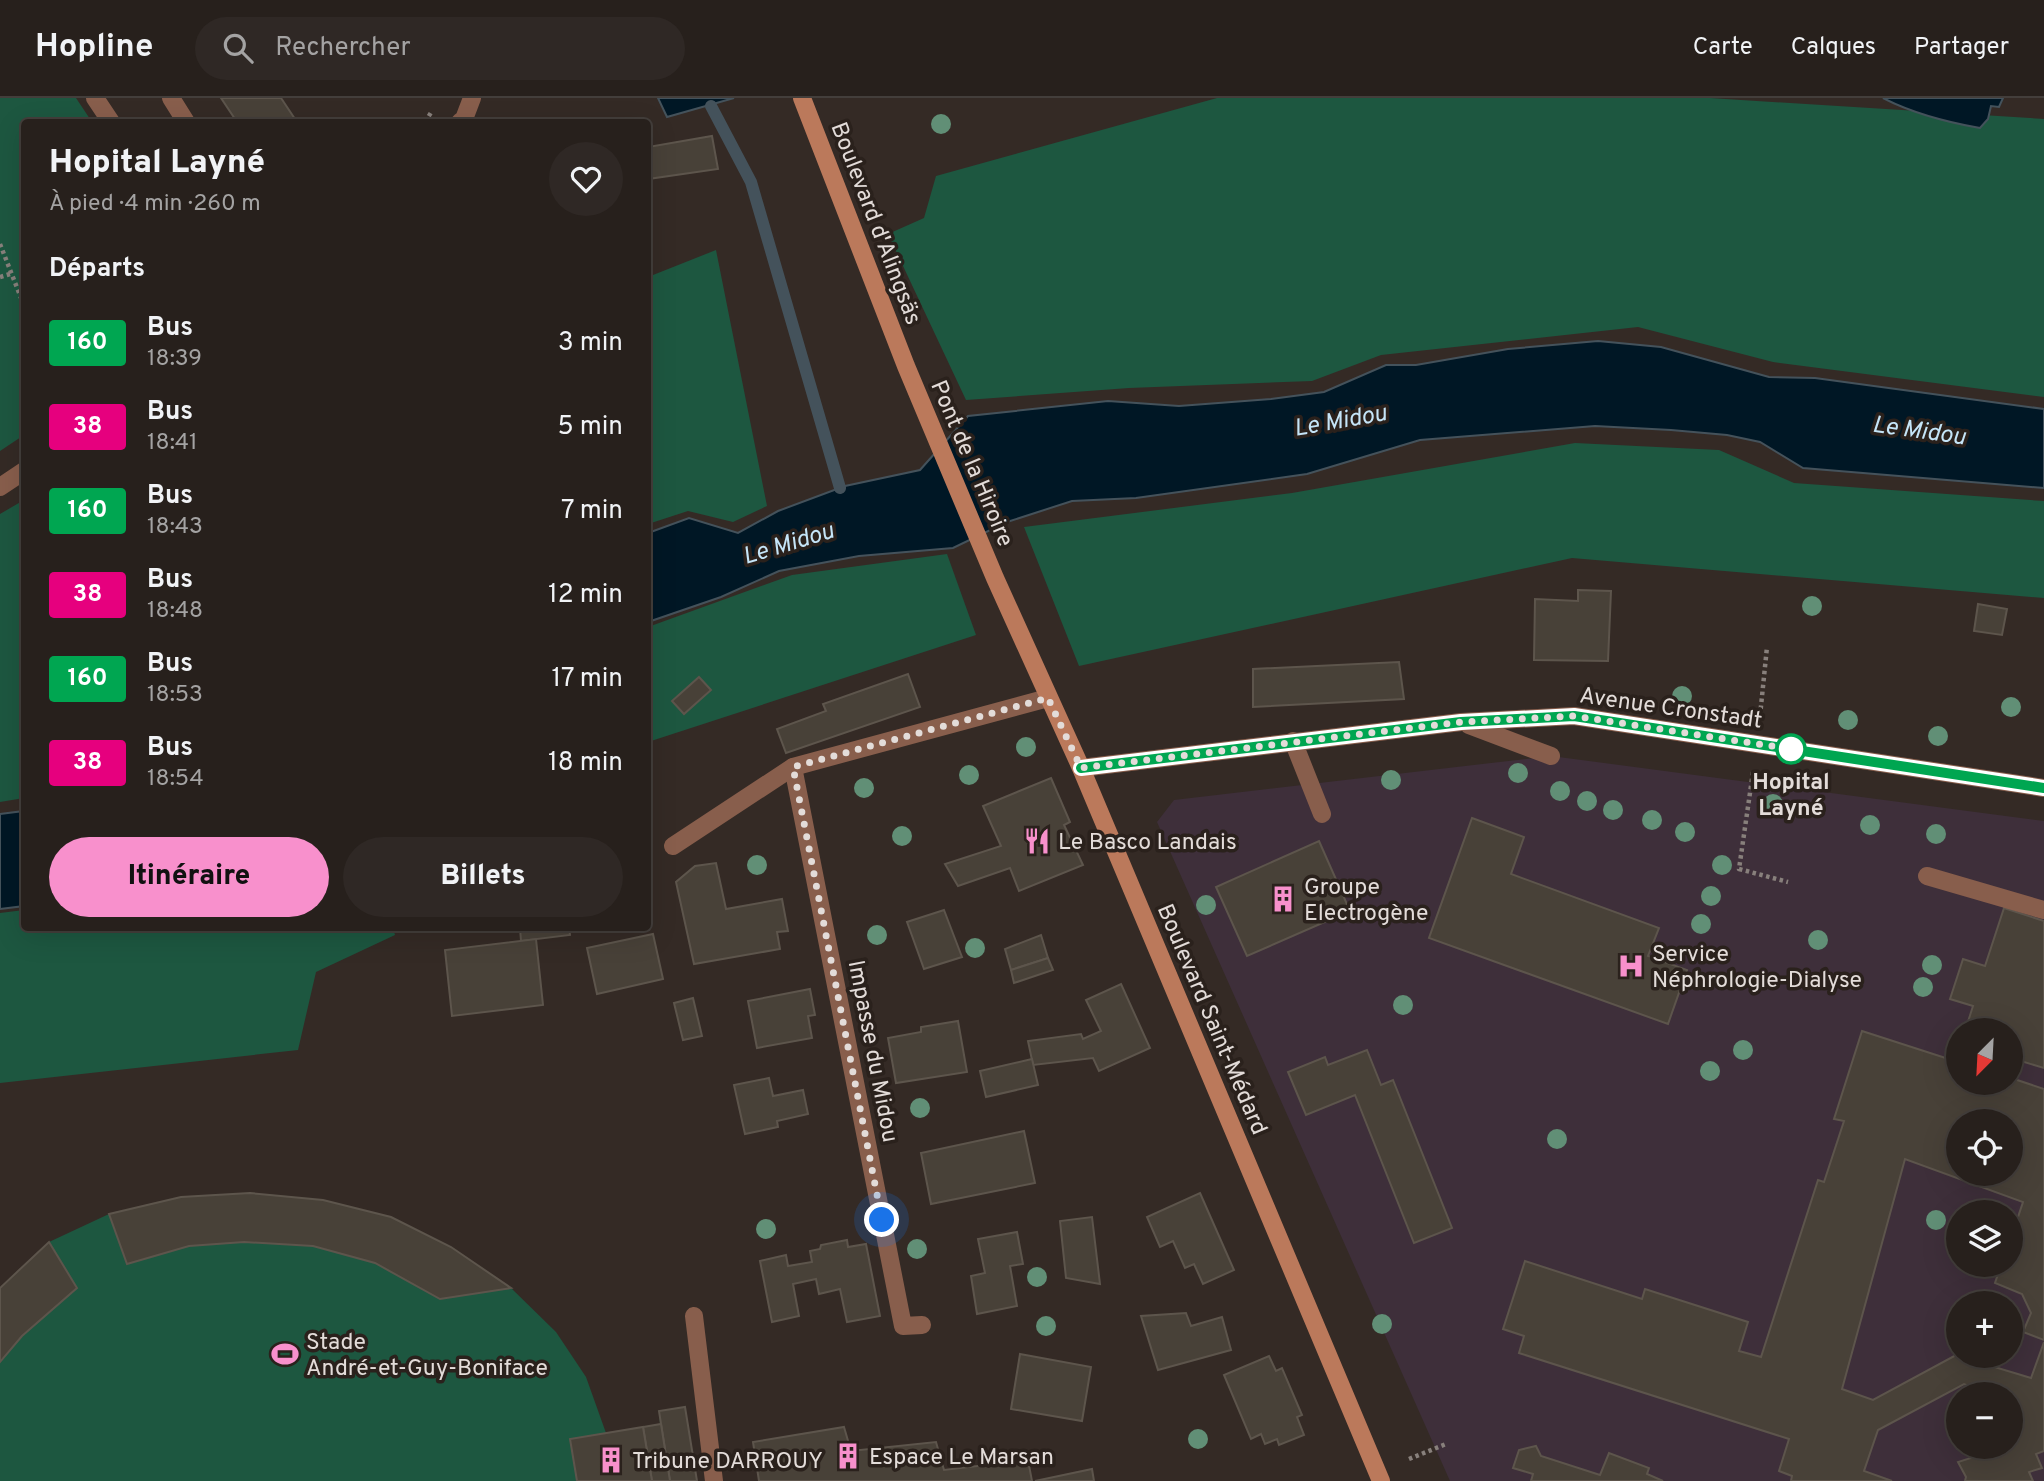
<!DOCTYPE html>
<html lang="fr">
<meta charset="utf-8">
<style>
body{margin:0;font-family:Overpass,sans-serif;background:#2f2825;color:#f1f3f6;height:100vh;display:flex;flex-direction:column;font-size:26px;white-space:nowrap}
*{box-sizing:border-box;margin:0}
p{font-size:23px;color:#a4a3a3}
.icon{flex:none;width:38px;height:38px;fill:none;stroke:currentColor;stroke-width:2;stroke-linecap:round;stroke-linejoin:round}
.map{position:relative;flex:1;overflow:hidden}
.drawer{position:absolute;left:21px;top:21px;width:630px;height:812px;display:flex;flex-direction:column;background:#27201c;border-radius:7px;box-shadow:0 7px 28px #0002,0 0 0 2px #433e3b}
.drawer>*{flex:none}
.badge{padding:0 14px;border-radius:5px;font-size:24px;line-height:46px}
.needle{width:46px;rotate:204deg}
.controls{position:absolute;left:1946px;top:920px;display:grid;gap:14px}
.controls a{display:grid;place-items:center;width:77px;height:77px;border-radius:50%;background:#27201c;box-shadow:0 7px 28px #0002,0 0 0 2px #433e3b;font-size:35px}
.you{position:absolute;width:35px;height:35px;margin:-18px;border:5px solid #fff;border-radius:50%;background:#1a73e8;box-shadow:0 0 0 10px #1a73e833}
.map>.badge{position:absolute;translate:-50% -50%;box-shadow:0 0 0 4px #fff}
h2{padding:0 28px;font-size:26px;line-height:63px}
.round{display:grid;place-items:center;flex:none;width:74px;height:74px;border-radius:37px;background:#2f2825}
.headline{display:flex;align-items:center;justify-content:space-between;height:119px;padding:0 28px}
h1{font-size:33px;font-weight:800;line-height:52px}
.cta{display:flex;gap:14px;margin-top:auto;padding:14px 28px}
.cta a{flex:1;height:80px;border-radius:42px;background:#f890cc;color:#111;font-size:28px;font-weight:800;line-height:80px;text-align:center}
.cta a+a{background:#2f2825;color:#f1f3f6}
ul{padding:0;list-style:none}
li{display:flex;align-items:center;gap:21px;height:84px;padding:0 28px}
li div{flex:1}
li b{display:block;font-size:26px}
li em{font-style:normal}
li .badge{min-width:77px;font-weight:700;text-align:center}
header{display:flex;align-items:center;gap:42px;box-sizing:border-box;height:98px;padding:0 35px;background:#27201c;border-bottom:2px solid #433e3b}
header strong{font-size:33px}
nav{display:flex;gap:38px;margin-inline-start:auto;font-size:24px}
.search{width:490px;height:63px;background:#2f2825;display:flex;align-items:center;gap:18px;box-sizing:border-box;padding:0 24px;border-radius:38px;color:#a4a3a3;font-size:26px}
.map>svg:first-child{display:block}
.medical{fill:#3e2f3a;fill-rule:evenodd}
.green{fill:#1d5740}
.water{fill:#001725;stroke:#44525b;stroke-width:2}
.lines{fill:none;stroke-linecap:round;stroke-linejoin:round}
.stream{stroke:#44525b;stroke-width:12}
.building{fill:#484138;stroke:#5d554c;stroke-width:2;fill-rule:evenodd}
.path{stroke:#88807c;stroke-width:4.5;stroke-dasharray:3.5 3.5;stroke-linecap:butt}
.service{stroke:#885e4c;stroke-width:18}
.minor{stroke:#885e4c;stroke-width:18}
.secondary{stroke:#bb795b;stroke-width:18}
.tree{fill:#618f76}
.line-casing{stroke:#fff;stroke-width:16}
.line{stroke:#00a651;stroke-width:10}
.walk{stroke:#e3dcd9;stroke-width:7;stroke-dasharray:0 12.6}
.stop-dot{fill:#fff;stroke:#00a651;stroke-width:3.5}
.labels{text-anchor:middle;stroke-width:7;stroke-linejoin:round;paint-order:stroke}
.street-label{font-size:23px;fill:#e3dcd9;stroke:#2a211c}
.stop-label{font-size:23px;font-weight:bold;fill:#e3dcd9;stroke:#2a211c}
.poi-label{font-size:23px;fill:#e3dcd9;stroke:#2a211c;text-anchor:start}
.water-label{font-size:24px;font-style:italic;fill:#c5e5f8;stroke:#2a211c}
</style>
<header>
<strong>Hopline</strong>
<div class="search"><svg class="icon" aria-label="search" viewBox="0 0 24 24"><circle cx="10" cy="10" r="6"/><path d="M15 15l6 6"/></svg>Rechercher</div>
<nav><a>Carte</a><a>Calques</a><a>Partager</a></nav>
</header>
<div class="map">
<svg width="2044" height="1383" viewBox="0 0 2044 1383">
<rect width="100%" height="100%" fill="#342a25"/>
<path class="medical" d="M1551 658 2044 723V1383H1450L1157 724 1174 702ZM1958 933H2011V985H1958ZM1958 1024H2011V1076H1958ZM1958 1115H2011V1167H1958ZM1958 1206H2011V1258H1958ZM1958 1297H2011V1349H1958Z"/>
<g class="green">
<path d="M0 0H76L92 24H24V337L0 353Z"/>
<path d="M1217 0H1710L2044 21V299L1773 264 1638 229 1381 257 1312 283 1129 290 966 302 888 136 924 120 936 78Z"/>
<path d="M716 152 767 408 733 424 688 413 648 426V179Z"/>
<path d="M1575 345 1719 352 1794 385 2044 403V500L1572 460 1079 568 1024 429 1292 395Z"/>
<path d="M24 402V700L0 704V416Z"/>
<path d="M947 456 976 537 648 644V529L792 477Z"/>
<path d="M24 812V830H393L395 837 316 874 298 952 0 985V815Z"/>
<path d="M181 1099 391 1119 451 1149 511 1190 556 1234 586 1279 606 1335 660 1326 659 1313 685 1309 697 1383H0V1190L49 1144 109 1116Z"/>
</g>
<g class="water">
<path d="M658 0H734L667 19Z"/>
<path d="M1883 0H2003L1999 9 1991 8 1988 21 1980 30C1946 24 1914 16 1883 0Z"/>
<path d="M1598 243 1661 249 1769 279 1815 280 2044 311V390L1803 370 1760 344 1727 337 1671 332 1595 328 1420 342 1307 376 1136 400 1072 403 1007 424 953 450 859 458 779 473 721 499 648 524V435L689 420 738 435 778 413 845 388 920 372 968 318 1108 303 1179 308 1271 301 1324 294 1386 267H1416L1508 251Z"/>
<path d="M24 713V808L0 811V716Z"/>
</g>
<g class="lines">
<path class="stream" d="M711 8 751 84 840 390"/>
</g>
<g class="building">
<path d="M221 0H281L297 24H237Z"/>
<path d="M712 38 718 71 648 81V49Z"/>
<path d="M1578 492 1611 493 1608 563 1534 562 1535 501 1578 503Z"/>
<path d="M1978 506 2007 511 2002 537 1974 533Z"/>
<path d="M1399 564 1404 601 1253 609V571Z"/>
<path d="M908 576 920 609 786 655 777 631 826 613 823 606Z"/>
<path d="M699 579 711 592 684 616 672 603Z"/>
<path d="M1051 680 1070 724 1064 727 1083 767 1019 793 1010 770 958 788 945 766 1001 748 983 708Z"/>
<path d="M1472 720 1524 739 1511 776 1659 830 1648 858 1687 872 1668 926 1429 840Z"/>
<path d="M1319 743 1350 813 1247 858 1216 789Z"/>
<path d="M716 765 726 811 782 801 788 833 777 834 780 851 694 866 676 784 695 768Z"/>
<path d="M2004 810 2044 823V970L2011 960V933H1965L1973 908 1950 901 1963 861 1985 868Z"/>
<path d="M944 812 962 859 924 871 907 824Z"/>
<path d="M520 830H569L570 837 521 843Z"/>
<path d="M653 836 663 881 597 896 587 850Z"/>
<path d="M1041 837 1048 860 1011 872 1005 851Z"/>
<path d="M536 841 543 907 452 918 445 852Z"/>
<path d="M1048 860 1053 872 1014 885 1011 872Z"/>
<path d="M1121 886 1150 950 1099 973 1093 960 1033 967 1028 943 1081 936 1083 941 1101 933 1086 902Z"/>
<path d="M810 891 815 917 808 918 812 940 757 950 748 903Z"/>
<path d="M693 900 702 938 683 942 674 905Z"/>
<path d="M958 923 967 974 896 985 888 940 921 934V929Z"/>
<path d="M1862 933 1958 964V985H2011V980L2044 991V1242L2023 1234 2031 1215 2022 1196 1995 1185 2001 1167H2011V1140L2023 1104 1905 1061 1842 1291 1873 1302 1958 1256V1258L2031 1280 2044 1244V1353L2036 1356 2042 1370 2029 1374 2033 1383H1965L1966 1379 1958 1364 1971 1360 1966 1349H2011V1297H1992L1964 1286 1878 1332 1864 1373 1892 1383H1791L1792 1378 1779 1373 1789 1341 1519 1255 1524 1238 1503 1231 1525 1163 1642 1201 1645 1191 1748 1224 1739 1253 1761 1259 1818 1082 1824 1084 1844 1023 1834 1021ZM1958 1024H2011V1076H1958Z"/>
<path d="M1367 952 1381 987 1393 982 1452 1130 1414 1145 1355 997 1306 1017 1288 974 1325 959 1328 967Z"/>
<path d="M1032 961 1038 987 986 999 980 973Z"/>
<path d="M769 980 773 998 803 992 808 1016 777 1023 778 1029 745 1036 734 987Z"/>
<path d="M1024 1033 1035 1085 931 1106 921 1055Z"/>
<path d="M250 1095 323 1102 391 1119 451 1149 511 1190 440 1201 375 1165 313 1148 244 1144 189 1148 127 1166 109 1116 181 1099Z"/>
<path d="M1200 1095 1234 1172 1203 1186 1194 1166 1185 1170 1173 1143 1160 1149 1147 1119Z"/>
<path d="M1092 1119 1100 1186 1066 1180 1060 1123Z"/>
<path d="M1017 1134 1023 1166 1010 1168 1017 1208 977 1216 971 1178 985 1175 978 1141Z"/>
<path d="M847 1142 848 1149 866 1146 880 1218 847 1224 840 1191 819 1196 816 1181 793 1186 799 1218 772 1224 760 1163 786 1157 788 1168 812 1164 810 1153 820 1151 821 1147Z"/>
<path d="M49 1144 77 1190 22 1238 0 1264V1190Z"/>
<path d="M1186 1215 1191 1228 1222 1219 1231 1252 1158 1272 1141 1218Z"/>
<path d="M1020 1256 1091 1269 1082 1323 1011 1311Z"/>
<path d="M1269 1258 1276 1273 1282 1270 1302 1317 1297 1319 1304 1337 1279 1347 1277 1341 1265 1346 1261 1336 1251 1341 1224 1277Z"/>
<path d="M685 1309 697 1383H670L659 1313Z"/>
<path d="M661 1326 670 1383H652L643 1329Z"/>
<path d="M643 1329 652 1383H577L570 1341Z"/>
<path d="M844 1329 851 1353 936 1344 944 1372 1028 1362 1032 1383H759L753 1344Z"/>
<path d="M1536 1348 1541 1358 1600 1377 1609 1355 1649 1370 1647 1376 1663 1383H1531L1533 1376 1513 1370 1519 1352Z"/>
<path d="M1092 1371 1094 1383H1035Z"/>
</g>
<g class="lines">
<g class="path">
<path d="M425 24 432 13"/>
<path d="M0 146 23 205H24"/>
<path d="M0 179 10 176"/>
<path d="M1760 618 1767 549"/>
<path d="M1753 674 1739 771 1788 784"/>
<path d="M1409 1361 1446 1346"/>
</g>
<g class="service">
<path d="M1927 778 2044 812"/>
<path d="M694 1218 714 1383"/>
</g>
<g class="minor">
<path d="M95 0 111 24"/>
<path d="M171 0 186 24"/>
<path d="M460 24 464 21 472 0"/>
<path d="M0 389 24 373"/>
<path d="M1469 627 1551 658"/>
<path d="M1293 643 1322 716"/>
<path d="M793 669 903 1228 922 1227"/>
<path d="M1081 670 1461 624 1574 618 2044 690"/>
<path d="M673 748 793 669 1048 600"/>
</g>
<path class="secondary" d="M802 0 906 268 995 480 1081 670 1381 1383"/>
</g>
<g class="tree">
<circle cx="941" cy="26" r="10"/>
<circle cx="1812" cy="508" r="10"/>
<circle cx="1682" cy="598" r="10"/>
<circle cx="2011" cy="609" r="10"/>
<circle cx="1848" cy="622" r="10"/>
<circle cx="1938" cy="638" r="10"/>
<circle cx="1026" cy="649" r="10"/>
<circle cx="1518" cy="675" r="10"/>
<circle cx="969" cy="677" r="10"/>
<circle cx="1391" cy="682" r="10"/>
<circle cx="864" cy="690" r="10"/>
<circle cx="1560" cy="693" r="10"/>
<circle cx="1587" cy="703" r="10"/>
<circle cx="1773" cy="706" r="10"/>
<circle cx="1613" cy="712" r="10"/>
<circle cx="1652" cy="722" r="10"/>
<circle cx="1870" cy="727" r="10"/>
<circle cx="1685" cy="734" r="10"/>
<circle cx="1936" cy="736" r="10"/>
<circle cx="902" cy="738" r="10"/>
<circle cx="757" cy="767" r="10"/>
<circle cx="1722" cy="767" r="10"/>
<circle cx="1711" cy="798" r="10"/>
<circle cx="1206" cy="807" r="10"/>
<circle cx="1701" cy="826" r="10"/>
<circle cx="877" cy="837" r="10"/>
<circle cx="1818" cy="842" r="10"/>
<circle cx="975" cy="850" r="10"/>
<circle cx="1932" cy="867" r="10"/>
<circle cx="1923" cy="889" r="10"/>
<circle cx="1403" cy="907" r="10"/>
<circle cx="1743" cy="952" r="10"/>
<circle cx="1710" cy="973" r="10"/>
<circle cx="920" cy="1010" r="10"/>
<circle cx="1557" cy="1041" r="10"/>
<circle cx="1936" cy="1122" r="10"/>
<circle cx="766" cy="1131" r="10"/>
<circle cx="917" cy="1151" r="10"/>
<circle cx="1037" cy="1179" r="10"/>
<circle cx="1382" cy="1226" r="10"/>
<circle cx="1046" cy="1228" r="10"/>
<circle cx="1198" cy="1341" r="10"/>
</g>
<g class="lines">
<g class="line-casing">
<path id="line" d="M1081 670 1461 624 1574 618 2044 690"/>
</g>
<use href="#line" class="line"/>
<path class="walk" d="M882 1122 793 669 1048 600 1081 670 1461 624 1574 618 1791 651"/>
</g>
<defs>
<g id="restaurant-bare" transform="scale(2.1)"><path d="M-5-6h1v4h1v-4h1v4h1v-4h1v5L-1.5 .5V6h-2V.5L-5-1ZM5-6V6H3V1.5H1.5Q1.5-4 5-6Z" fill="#f890cc" stroke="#2a211c" stroke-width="2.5" paint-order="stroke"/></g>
<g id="building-bare" transform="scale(2.1)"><path d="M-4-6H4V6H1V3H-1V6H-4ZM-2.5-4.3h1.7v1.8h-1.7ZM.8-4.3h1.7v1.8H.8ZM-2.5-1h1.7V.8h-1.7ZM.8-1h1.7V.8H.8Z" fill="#f890cc" stroke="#2a211c" stroke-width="2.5" paint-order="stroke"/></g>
<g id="hospital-bare" transform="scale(2.1)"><path d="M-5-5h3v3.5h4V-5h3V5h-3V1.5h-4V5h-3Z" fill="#f890cc" stroke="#2a211c" stroke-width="2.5" paint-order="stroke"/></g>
<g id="stadium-bare" transform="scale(2.1)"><path d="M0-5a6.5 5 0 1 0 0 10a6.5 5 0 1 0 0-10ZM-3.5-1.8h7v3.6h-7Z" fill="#f890cc" stroke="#2a211c" stroke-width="2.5" paint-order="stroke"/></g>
</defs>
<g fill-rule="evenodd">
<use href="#restaurant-bare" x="1037" y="743"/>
<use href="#building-bare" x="1283" y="801"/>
<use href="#hospital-bare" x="1631" y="868"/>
<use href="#stadium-bare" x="285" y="1256"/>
<use href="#building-bare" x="848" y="1358"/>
<use href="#building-bare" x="611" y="1362"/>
</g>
<circle class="stop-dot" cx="1791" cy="651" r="14"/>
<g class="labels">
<g class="street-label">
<text transform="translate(877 125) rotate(69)" y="8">Boulevard d'Alingsäs</text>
<text transform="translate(973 365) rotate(67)" y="8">Pont de la Hiroire</text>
<text transform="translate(1671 609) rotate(8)" y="8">Avenue Cronstadt</text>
<text transform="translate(1213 921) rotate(67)" y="8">Boulevard Saint-Médard</text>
<text transform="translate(874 953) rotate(79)" y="8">Impasse du Midou</text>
</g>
<g class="stop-label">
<text x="1791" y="691">Hopital<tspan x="1791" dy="26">Layné</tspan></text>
</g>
<g class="poi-label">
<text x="1058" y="751">Le Basco Landais</text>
<text x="1304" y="796">Groupe<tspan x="1304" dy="26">Electrogène</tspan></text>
<text x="1652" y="863">Service<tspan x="1652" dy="26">Néphrologie-Dialyse</tspan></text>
<text x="306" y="1251">Stade<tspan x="306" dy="26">André-et-Guy-Boniface</tspan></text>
<text x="869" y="1366">Espace Le Marsan</text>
<text x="632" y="1370">Tribune DARROUY</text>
</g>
<g class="water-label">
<text transform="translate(1340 322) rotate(-10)" y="8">Le Midou</text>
<text transform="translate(1919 332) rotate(8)" y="8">Le Midou</text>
<text transform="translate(788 445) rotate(-17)" y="8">Le Midou</text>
</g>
</g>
</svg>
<div class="controls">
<a><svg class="needle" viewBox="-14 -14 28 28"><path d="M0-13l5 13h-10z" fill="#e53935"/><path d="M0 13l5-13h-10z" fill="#a4a3a3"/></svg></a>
<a><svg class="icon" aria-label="locate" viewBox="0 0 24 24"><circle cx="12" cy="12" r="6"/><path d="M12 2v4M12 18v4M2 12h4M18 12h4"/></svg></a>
<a><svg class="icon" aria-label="layers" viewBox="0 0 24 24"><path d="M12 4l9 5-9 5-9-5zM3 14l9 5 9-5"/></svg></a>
<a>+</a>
<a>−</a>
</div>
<div class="you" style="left:882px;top:1122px"></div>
<section class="drawer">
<div class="headline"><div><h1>Hopital Layné</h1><p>À pied · 4 min · 260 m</p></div><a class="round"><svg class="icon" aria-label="heart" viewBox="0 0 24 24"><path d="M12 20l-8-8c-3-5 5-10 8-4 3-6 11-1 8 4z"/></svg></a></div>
<h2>Départs</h2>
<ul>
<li><span class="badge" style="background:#00a651;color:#fff">160</span><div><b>Bus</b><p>18:39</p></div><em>3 min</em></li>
<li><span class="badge" style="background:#e6007e;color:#fff">38</span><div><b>Bus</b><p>18:41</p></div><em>5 min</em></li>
<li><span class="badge" style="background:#00a651;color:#fff">160</span><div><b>Bus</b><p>18:43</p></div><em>7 min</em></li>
<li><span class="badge" style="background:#e6007e;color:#fff">38</span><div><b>Bus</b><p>18:48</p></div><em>12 min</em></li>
<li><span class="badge" style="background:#00a651;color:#fff">160</span><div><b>Bus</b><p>18:53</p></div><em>17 min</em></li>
<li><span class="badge" style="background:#e6007e;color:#fff">38</span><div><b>Bus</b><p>18:54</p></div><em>18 min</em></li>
</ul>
<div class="cta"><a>Itinéraire</a><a>Billets</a></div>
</section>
</div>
